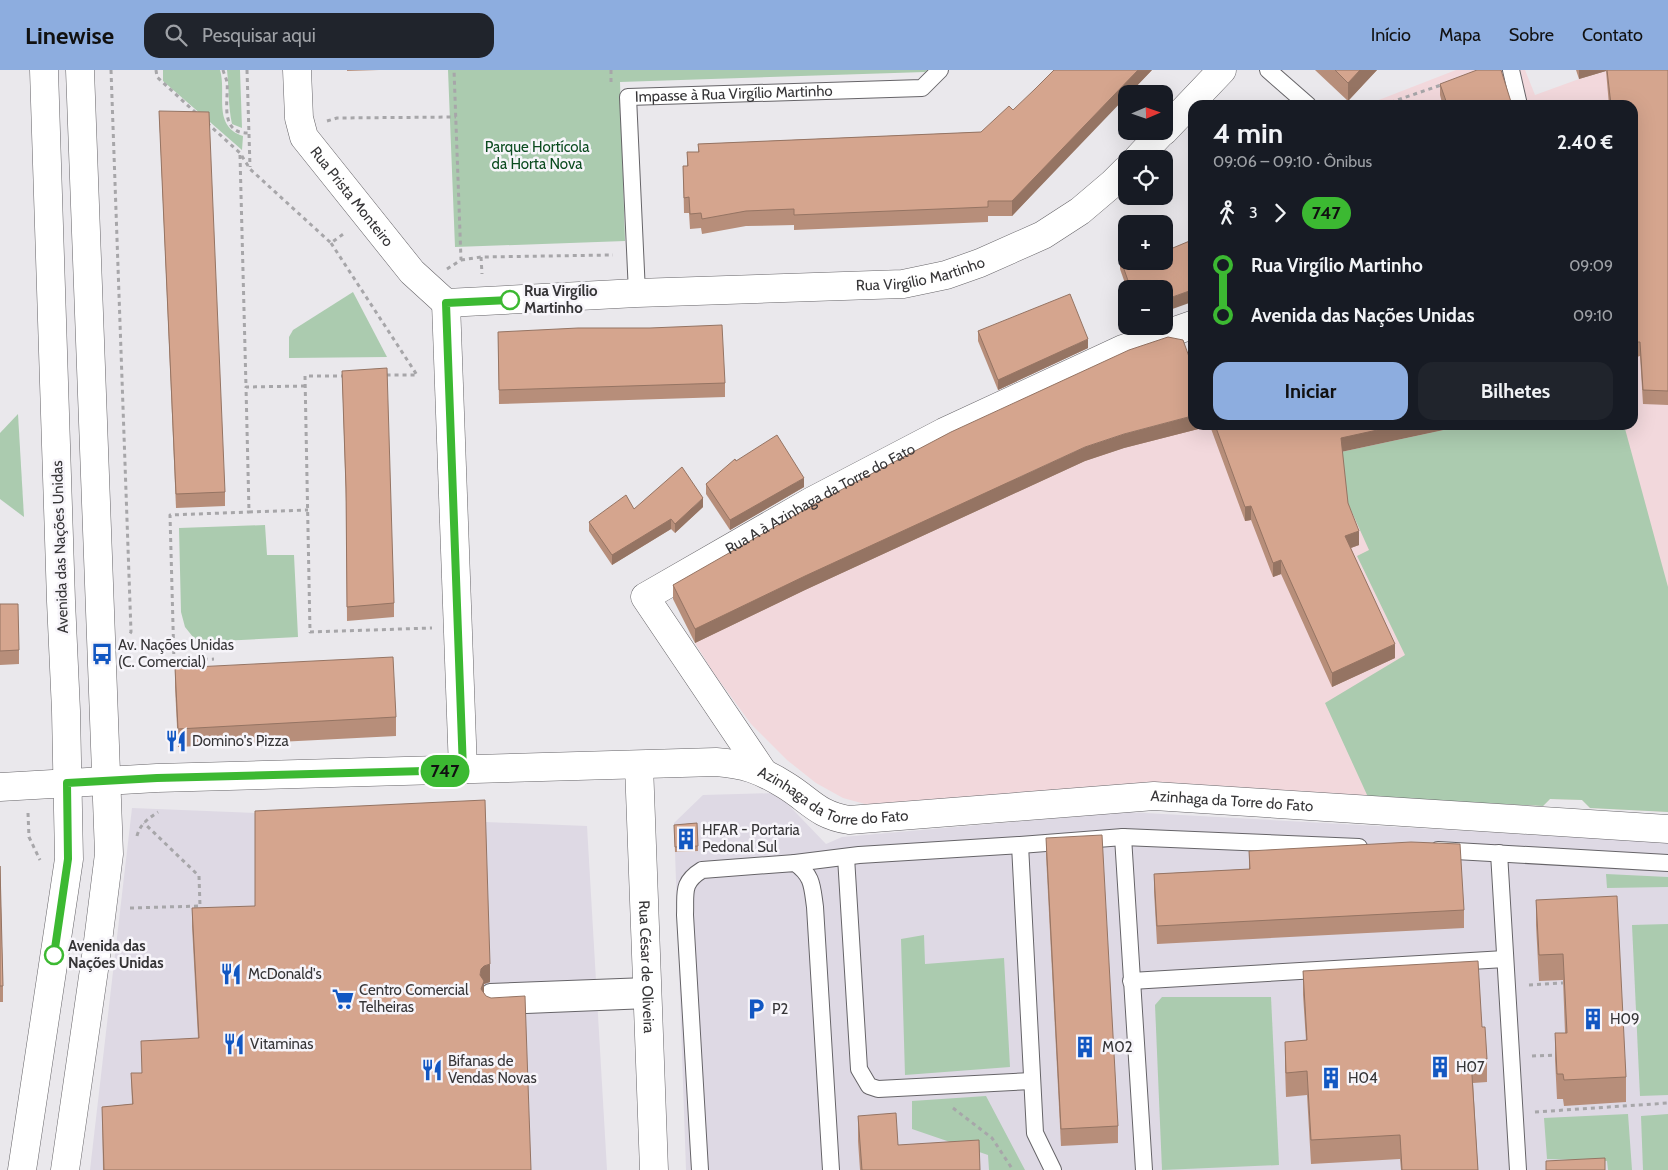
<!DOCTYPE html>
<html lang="pt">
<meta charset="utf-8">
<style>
body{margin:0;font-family:Cabin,sans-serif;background:#20242c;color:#f1f3f6;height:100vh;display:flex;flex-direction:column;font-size:19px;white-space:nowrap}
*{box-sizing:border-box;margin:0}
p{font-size:16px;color:#9ea1a6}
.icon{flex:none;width:28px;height:28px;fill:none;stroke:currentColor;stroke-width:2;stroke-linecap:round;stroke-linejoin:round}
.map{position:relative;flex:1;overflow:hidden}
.side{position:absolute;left:1188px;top:30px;width:450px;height:330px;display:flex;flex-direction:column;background:#171b24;border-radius:15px;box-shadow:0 5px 20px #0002}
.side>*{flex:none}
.badge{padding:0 10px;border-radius:16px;font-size:18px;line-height:32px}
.needle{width:32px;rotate:88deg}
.tools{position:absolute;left:1118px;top:15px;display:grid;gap:10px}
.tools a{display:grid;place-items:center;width:55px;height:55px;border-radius:10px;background:#171b24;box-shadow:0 5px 20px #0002;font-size:25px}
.map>.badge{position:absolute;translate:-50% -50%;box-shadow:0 0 0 2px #fff}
.legs{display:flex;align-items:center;gap:8px;height:55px;padding:0 25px;font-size:16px}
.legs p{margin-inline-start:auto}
.overview{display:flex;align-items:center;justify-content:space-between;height:85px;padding:0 25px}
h1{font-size:28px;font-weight:700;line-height:38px}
.button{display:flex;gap:10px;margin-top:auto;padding:10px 25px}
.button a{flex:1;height:58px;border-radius:15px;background:#8daddf;color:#111;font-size:20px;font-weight:700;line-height:58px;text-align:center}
.button a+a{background:#20242c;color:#f1f3f6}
ul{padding:0 25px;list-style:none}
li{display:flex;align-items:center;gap:18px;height:50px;font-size:19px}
li i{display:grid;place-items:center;width:8px;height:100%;margin:0 6px;background:currentColor}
li i::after{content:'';width:12px;height:12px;margin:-6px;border:4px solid;border-radius:50%;background:#171b24}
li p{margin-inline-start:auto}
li:first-child i{background:linear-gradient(#0000 50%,currentColor 0)}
li:last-child i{background:linear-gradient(currentColor 50%,#0000 0)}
header{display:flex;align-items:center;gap:30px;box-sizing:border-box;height:70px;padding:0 25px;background:#8daddf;color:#111}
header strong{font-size:24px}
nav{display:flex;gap:28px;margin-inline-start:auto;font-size:18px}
.search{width:350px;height:45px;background:#20242c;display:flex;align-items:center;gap:12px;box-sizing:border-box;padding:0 18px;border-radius:15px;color:#9ea1a6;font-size:19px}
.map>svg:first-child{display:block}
.built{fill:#ded9e4}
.industrial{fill:#f2d8dc}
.green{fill:#abcbaf}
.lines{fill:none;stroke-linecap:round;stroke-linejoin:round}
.service-casing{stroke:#666468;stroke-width:18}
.minor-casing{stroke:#666468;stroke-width:29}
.secondary-casing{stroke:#666468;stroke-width:29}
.path{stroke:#a7a6a9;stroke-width:3;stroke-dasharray:4 4;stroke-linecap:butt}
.service{stroke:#fff;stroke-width:16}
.minor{stroke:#fff;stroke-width:28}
.secondary{stroke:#fff;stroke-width:28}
.wall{fill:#b78e7a}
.shaded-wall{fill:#957463}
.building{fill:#d5a58e;stroke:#957463}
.line-1-casing{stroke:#fff;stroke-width:11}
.line-1{stroke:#3cb932;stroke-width:8}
.stop-1-dot{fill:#fff;stroke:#3cb932;stroke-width:2.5}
.labels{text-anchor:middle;stroke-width:5;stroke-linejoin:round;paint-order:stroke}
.street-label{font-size:15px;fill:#363537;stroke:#f7f5fa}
.park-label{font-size:15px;fill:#0b4b1f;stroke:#f7f5fa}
.stop-label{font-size:15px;font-weight:bold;fill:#363537;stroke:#f7f5fa;text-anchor:start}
.poi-label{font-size:15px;fill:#363537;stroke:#f7f5fa;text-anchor:start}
</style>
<header>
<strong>Linewise</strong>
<div class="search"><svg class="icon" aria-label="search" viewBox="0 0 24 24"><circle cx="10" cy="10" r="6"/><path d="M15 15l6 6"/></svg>Pesquisar aqui</div>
<nav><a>Início</a><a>Mapa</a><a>Sobre</a><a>Contato</a></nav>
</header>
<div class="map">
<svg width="1668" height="1100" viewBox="0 0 1668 1100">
<rect width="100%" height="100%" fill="#eae8ec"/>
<g class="built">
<path d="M777 723 826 774 842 767 1127 742 1668 772V1100H686L674 753 703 725Z"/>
<path d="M132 738 587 756 607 1100H90Z"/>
</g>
<path class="industrial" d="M1456 0H1525L1535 25 1579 9 1611 0H1668V742L1590 738 1582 730 1550 729 1543 736 1368 727 865 734 843 728 816 713 787 690 751 654 713 602 695 573 805 520 1085 391 1124 378 1210 355H1632V35H1372L1371 33Z"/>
<g class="green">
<path d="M163 0H220C227 24 212 56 243 66L242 80 163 11Z"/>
<path d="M227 0H240L242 58 232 54C228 36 229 18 227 0Z"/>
<path d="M448 0H927L925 2 620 12 625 171 455 177Z"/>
<path d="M353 222 387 287 289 288V267L293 260Z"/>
<path d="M18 344 24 447 0 429V363Z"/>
<path d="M1466 355H1624L1668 517V742L1590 738 1582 730 1550 729 1543 736 1368 727 1325 633 1405 585 1357 486 1369 480 1346 429 1341 382Z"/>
<path d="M265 455 267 485H294L298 567 201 572 193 567 185 557 181 542 179 458Z"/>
<path d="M1606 804 1668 807V817L1607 818Z"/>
<path d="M1668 854V1025L1640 1026 1632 855Z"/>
<path d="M924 865 925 894 1004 888 1010 997 905 1005 901 869Z"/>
<path d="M1162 927H1271L1279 1095 1162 1100 1155 935Z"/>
<path d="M986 1026 1025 1100H989L988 1085 912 1059V1031Z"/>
<path d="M1628 1044 1632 1100H1608L1607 1091 1547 1089 1544 1048Z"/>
<path d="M1668 1044V1100H1643L1641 1046Z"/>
</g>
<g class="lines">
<g class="service-casing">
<g id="service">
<path d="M1268 0 1308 35"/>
<path d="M1511 0 1519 35"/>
<path id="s1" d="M637 223 628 27 922 18 940 0"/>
<path d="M1123 767 1144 1100"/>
<path d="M1020 775 1035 1063 1053 1100"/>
<path d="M1438 780 1668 793"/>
<path d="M1499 783 1518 1100"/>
<path d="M846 787 859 999 869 1016 878 1019 1032 1011"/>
<path d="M795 793 859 785 1020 775 1123 767 1359 777"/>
<path d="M1131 911 1505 889"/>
<path d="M490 922 647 916"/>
<path d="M503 936 648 930"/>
<path d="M700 1100 685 845C686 823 681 813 702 800L795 793C813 806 812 816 815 837L831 1100"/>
</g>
</g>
<g class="minor-casing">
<g id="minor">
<path id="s2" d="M297 0 299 48 304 67 412 202 446 233"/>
<path d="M1164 61 1222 0"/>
<path d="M1137 89 1163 61"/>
<path id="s3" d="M446 233 637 223 903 214 946 205 980 193 1043 165 1080 141 1113 113 1126 100"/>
<path d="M446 233 463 700"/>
<path id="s4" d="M639 695 654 1100"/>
<path id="s5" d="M763 702 645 527 812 431 944 362 1123 279 1192 255"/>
<path id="s6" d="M0 717 157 708 716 692C744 694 761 700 785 715 810 730 817 745 849 750L1154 726 1668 759"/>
</g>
</g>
<g class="secondary-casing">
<g id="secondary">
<path d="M22 1100 69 789 66 641 61 531 44 0"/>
<path d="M65 1100 97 879 109 784 80 0"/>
</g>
</g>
<g class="path">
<path d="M111 0 131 562 129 565"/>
<path d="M156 0 157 7 197 44"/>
<path d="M223 0C224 4 226 8 227 12 229 29 218 64 249 63"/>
<path d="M247 0 250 97"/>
<path d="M611 0V14"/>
<path d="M1383 35 1444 14"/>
<path d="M327 51 337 48 456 47"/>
<path d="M207 53 240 83 250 99 331 173 346 162"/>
<path d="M240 85 246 317"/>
<path d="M331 173 417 305H384"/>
<path d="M481 187 482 204"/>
<path d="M461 190 481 187 613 185"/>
<path d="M447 199 461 190 454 0"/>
<path d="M345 306H305L310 562 432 558"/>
<path d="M305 316 246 317 249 442 308 440"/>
<path d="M174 592 170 445 249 442"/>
<path d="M148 593 214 589"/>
<path d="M28 743 29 767 40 790"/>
<path d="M137 766C140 754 149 748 158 742"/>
<path d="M130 838 200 836 199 806 144 753"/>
<path d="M1529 915 1563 913"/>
<path d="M1532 986 1559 985"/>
<path d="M953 1038 992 1068 1013 1100"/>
<path d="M1535 1042 1668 1033"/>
</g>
<use href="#service" class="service"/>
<use href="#minor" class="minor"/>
<use href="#secondary" class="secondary"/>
</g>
<g class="wall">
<path d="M347 0H379L347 1Z"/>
<path d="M1152 0 1129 24H1126L1012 146H988V152L794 160V155L746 156 702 164 701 158 690 159 689 143H684L683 96H687V82H698V74L981 62 1013 40Z"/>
<path d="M1315 0H1377L1348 31Z"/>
<path d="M1576 0H1668V335L1643 334 1640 286 1637 287 1632 248V35H1609L1606 1 1579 9Z"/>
<path d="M1440 14 1512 35 1442 33 1440 25Z"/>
<path d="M159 41 225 422V436L176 438Z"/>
<path d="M1120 188 1164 219H1127L1120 199Z"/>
<path d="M978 261 1088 278 998 320 978 271Z"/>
<path d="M498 262 725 313V327L499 334Z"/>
<path d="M342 301 394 533V547L347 551 346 432Z"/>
<path d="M1192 355H1466L1342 381 1348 433 1359 475 1351 478 1395 588 1332 617 1281 504 1273 507 1251 450 1245 451 1210 356 1124 378 1085 391 805 520 695 573 673 529V515Z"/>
<path d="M736 391 804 417 730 460 706 424V414Z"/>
<path d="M703 437 675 463 671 459 612 495 589 461V452L634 439Z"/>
<path d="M0 534 19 580V594L0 595Z"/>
<path d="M175 598 396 647V666L178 677 175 617Z"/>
<path d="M697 753 698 781 675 782 674 755Z"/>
<path d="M1046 768 1118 1056V1073L1061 1076 1046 785Z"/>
<path d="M1249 781 1464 840V858L1157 874 1154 821V804L1249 799Z"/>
<path d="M0 796 3 916V932H0Z"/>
<path d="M1536 830 1626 1007V1032L1564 1036 1563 1029H1557L1555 989V963H1565L1563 910 1539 911 1536 855Z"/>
<path d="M192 838 490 912 484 914V923L531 1100H103L102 1037 132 1034 131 1003H141L198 968 192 856Z"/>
<path d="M1303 901 1482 957 1487 989V1012L1473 1013 1478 1100H1401L1400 1089 1311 1094 1307 1025 1286 1027 1285 996V972L1306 970 1303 925Z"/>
<path d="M858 1046 898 1075 980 1100H860L858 1071Z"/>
</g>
<g class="shaded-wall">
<path d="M1138 0H1152L1129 24H1126V27L1012 146V131Z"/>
<path d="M1360 0H1377L1348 31V13Z"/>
<path d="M1579 0H1606V1L1579 9Z"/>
<path d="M1192 220V232L1164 242V230Z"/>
<path d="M1088 269V278L998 320V310Z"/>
<path d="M1192 346V355L1210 356 1124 378 1085 391 805 520 695 573V559L805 506 1085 377 1124 364Z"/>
<path d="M1400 355 1462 356 1341 382V368Z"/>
<path d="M804 408V417L730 460V450Z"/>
<path d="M703 428V437L675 463V454Z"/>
<path d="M1251 436V450L1245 451V437Z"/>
<path d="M671 449V459L612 495V485Z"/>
<path d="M1359 461V475L1345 480V466Z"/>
<path d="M1281 490V504L1273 507V493Z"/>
<path d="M1395 574V588L1332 617V603Z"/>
<path d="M490 894V912L484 914V929L481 918 480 905 481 899 484 896Z"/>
</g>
<g class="building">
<path d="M1054 0H1138L1012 131H988V137L794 145V139L746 141 702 149 701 143 690 144 689 127 684 128 683 96H688L687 82H699L698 74 981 62 1009 36 1013 40 1035 19Z"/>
<path d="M1335 0H1360L1348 13Z"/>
<path d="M1477 0H1501L1512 35H1436L1446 31 1440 14Z"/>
<path d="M1607 0H1668V321L1643 320 1640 272H1637L1632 234V35H1611Z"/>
<path d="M159 41 209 42 225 422 176 424Z"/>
<path d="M1192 170V220L1164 230V219H1131L1120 188 1126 186V191H1164V172H1165L1168 180Z"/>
<path d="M1070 224 1088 269 998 310 978 261Z"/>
<path d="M722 255 725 313 499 320 498 262 578 258H650Z"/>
<path d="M1168 267 1183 270 1192 295V346L1124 364 1085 377 805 506 695 559 673 515 820 431 951 362 1129 280Z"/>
<path d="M387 298 394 533 347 537 346 418 342 301Z"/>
<path d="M1215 355H1400L1341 368 1348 433 1359 461 1345 466 1395 574 1332 603 1281 490 1273 493 1251 436 1245 437Z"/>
<path d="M777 365 804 408 730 450 706 414 735 389 736 391Z"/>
<path d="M682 397 703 428 675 454 671 449 612 485 589 452 626 425 634 439Z"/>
<path d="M0 534H18L19 580 0 581Z"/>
<path d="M393 587 396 647 178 659 175 598Z"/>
<path d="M485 730 490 894 484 896 481 899 480 905 484 911 481 919 486 926 491 928 525 926 531 1100H104L102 1037 133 1034 131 1003H142L141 971 199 968 192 838 255 836V741Z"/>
<path d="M697 753 698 776 675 777 674 755Z"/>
<path d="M1102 765 1118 1056 1061 1059 1046 768Z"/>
<path d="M1411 772 1460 774 1464 840 1157 856 1154 804 1250 799 1249 781Z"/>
<path d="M0 796 3 916H0Z"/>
<path d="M1617 826 1626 1007 1564 1010 1563 1004H1557L1555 963H1567L1563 884 1539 885 1536 830Z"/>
<path d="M1478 891 1482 957H1485L1487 989 1471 990 1478 1100H1402L1400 1065 1311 1070 1307 1001 1286 1003 1285 972 1307 970 1303 901Z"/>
<path d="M896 1043 898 1075 979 1070 980 1100H862L858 1046Z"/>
<path d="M1605 1088V1100H1546V1091Z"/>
</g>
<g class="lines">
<g class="line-1-casing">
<path id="line-1" d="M54 885 68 789 67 713 157 708 463 700 446 233 510 230"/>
</g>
<use href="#line-1" class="line-1"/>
</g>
<defs>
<g id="bus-bare" transform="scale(1.725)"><path d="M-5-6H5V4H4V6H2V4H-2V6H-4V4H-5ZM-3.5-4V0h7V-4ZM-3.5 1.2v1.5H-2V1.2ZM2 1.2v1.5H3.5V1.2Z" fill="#1257c2" stroke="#f7f5fa" stroke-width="2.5" paint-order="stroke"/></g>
<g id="restaurant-bare" transform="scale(1.725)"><path d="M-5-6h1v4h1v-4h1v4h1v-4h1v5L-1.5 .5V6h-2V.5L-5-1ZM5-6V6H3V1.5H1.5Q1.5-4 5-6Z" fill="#1257c2" stroke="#f7f5fa" stroke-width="2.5" paint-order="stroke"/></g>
<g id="building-bare" transform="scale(1.725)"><path d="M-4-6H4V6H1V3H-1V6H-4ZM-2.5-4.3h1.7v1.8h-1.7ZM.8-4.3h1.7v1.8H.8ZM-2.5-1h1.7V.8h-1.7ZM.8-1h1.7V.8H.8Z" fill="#1257c2" stroke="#f7f5fa" stroke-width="2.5" paint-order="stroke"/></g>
<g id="supermarket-bare" transform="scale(1.725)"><path d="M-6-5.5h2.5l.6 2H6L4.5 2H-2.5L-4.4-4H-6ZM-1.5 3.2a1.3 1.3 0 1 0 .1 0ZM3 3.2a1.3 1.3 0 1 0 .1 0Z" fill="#1257c2" stroke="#f7f5fa" stroke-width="2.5" paint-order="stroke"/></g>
<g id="parking-bare" transform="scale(1.725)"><path d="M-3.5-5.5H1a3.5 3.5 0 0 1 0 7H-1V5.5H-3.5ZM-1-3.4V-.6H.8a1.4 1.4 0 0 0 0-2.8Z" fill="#1257c2" stroke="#f7f5fa" stroke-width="2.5" paint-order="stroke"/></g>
</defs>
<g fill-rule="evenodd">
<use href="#bus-bare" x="102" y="584"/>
<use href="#restaurant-bare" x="176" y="671"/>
<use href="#building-bare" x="686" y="769"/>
<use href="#restaurant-bare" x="231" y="904"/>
<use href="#supermarket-bare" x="343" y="929"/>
<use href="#parking-bare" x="756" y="939"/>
<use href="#building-bare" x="1593" y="949"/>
<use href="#restaurant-bare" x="234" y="974"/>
<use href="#building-bare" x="1085" y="977"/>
<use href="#building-bare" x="1440" y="997"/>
<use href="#restaurant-bare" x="432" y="1000"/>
<use href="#building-bare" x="1331" y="1008"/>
</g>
<g class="stop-1-dot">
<circle cx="510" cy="230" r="9"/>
<circle cx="54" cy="885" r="9"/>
</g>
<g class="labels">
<g class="street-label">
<text dy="5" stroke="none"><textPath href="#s1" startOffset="302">Impasse à Rua Virgílio Martinho</textPath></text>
<text dy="5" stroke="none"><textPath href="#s2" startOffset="144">Rua Prista Monteiro</textPath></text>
<text dy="5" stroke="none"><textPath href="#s3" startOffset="476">Rua Virgílio Martinho</textPath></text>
<text dy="5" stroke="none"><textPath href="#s5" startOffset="412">Rua A à Azinhaga da Torre do Fato</textPath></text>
<text transform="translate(60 477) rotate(-92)" y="5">Avenida das Nações Unidas</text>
<text dy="5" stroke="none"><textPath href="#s6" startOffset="842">Azinhaga da Torre do Fato</textPath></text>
<text dy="5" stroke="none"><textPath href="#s6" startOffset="1248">Azinhaga da Torre do Fato</textPath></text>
<text dy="5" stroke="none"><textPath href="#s4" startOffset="202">Rua César de Oliveira</textPath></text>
</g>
<g class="park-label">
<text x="537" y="82">Parque Hortícola<tspan x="537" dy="17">da Horta Nova</tspan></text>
</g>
<g class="stop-label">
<text x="524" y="226">Rua Virgílio<tspan x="524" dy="17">Martinho</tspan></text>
<text x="68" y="881">Avenida das<tspan x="68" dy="17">Nações Unidas</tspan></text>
</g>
<g class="poi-label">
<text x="118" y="580">Av. Nações Unidas<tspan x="118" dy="17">(C. Comercial)</tspan></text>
<text x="192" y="676">Domino's Pizza</text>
<text x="702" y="765">HFAR - Portaria<tspan x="702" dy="17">Pedonal Sul</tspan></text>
<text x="248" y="909">McDonald's</text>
<text x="359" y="925">Centro Comercial<tspan x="359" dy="17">Telheiras</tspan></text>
<text x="772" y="944">P2</text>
<text x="1610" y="954">H09</text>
<text x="250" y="979">Vitaminas</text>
<text x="1102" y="982">M02</text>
<text x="448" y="996">Bifanas de<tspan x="448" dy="17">Vendas Novas</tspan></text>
<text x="1456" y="1002">H07</text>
<text x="1348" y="1013">H04</text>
</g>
</g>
</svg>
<div class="tools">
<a><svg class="needle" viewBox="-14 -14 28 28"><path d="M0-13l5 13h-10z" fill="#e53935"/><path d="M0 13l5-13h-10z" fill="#9ea1a6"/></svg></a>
<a><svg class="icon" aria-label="locate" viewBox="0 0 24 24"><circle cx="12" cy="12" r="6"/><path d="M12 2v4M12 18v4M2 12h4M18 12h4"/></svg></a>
<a>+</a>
<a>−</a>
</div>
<b class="badge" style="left:445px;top:701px;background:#3cb932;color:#111">747</b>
<section class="side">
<div class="overview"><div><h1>4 min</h1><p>09:06 – 09:10 · Ônibus</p></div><b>2.40 €</b></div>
<div class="legs"><svg class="icon" aria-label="walk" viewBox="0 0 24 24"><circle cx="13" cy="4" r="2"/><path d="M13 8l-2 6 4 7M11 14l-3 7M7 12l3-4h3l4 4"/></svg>3<svg class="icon" aria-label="forward" viewBox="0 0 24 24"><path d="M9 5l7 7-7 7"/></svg><b class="badge" style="background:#3cb932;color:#111">747</b></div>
<ul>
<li><i style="color:#3cb932"></i><b>Rua Virgílio Martinho</b><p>09:09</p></li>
<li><i style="color:#3cb932"></i><b>Avenida das Nações Unidas</b><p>09:10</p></li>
</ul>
<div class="button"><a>Iniciar</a><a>Bilhetes</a></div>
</section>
</div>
